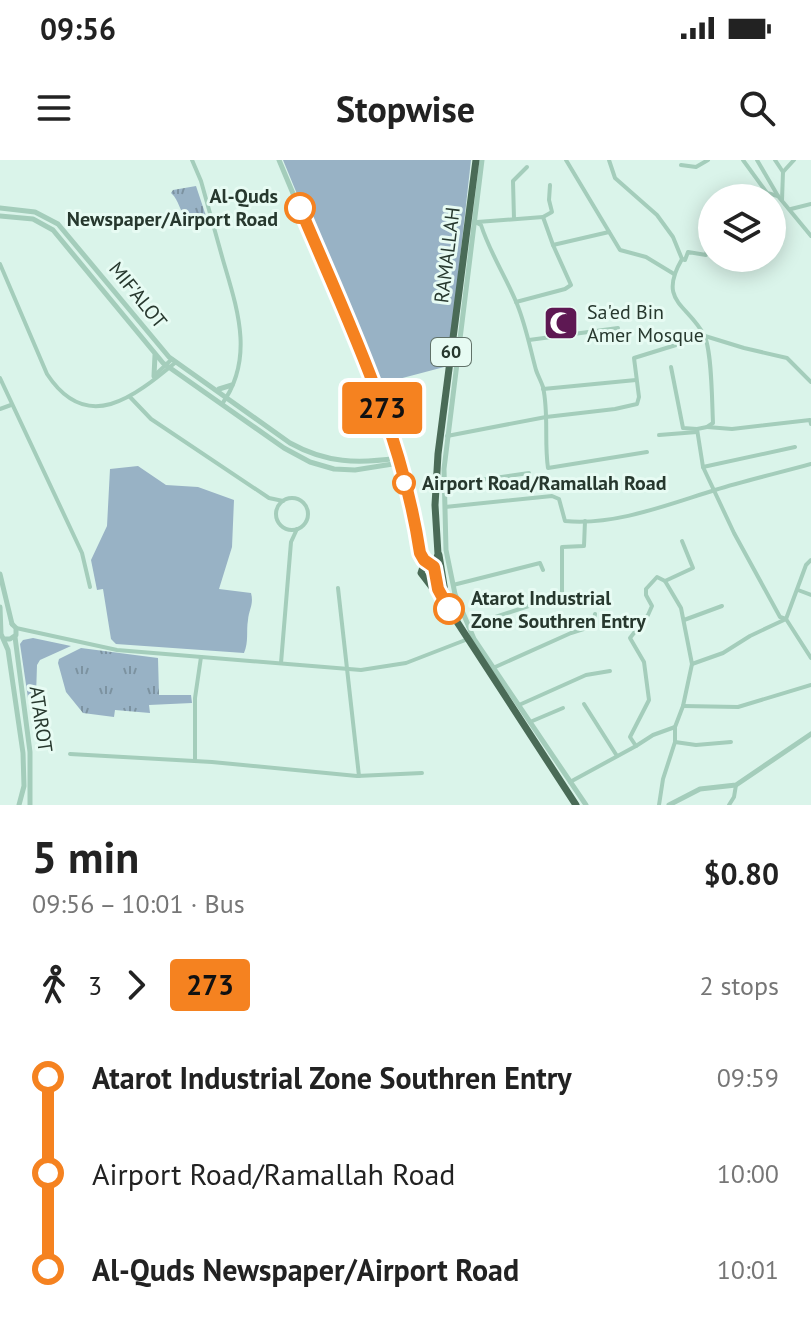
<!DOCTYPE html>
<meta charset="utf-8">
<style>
body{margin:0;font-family:"PT Sans",sans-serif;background:#f6f6f6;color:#222;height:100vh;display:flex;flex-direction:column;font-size:30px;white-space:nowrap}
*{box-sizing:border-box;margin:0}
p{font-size:26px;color:#767676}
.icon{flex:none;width:44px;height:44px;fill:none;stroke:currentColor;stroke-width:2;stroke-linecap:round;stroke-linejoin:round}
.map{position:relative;height:645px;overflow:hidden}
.sheet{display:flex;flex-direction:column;background:#fff;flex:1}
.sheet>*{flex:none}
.badge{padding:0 16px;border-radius:6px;font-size:28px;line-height:52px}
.controls{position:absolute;left:698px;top:24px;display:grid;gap:16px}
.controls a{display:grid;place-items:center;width:88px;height:88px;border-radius:50%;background:#fff;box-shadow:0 4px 20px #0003;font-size:40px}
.map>.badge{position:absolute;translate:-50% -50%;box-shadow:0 0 0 4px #fff}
.legs{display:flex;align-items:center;gap:12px;height:88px;padding:0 32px;font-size:26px}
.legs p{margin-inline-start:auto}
.head{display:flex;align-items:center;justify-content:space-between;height:136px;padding:0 32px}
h1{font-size:44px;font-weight:600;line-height:60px}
ul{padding:0 32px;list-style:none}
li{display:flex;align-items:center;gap:28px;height:96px;font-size:30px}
li i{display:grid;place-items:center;width:12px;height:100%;margin:0 10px;background:currentColor}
li i::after{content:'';width:20px;height:20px;margin:-10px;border:6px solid;border-radius:50%;background:#fff}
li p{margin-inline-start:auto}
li:first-child i{background:linear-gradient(#0000 50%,currentColor 0)}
li:last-child i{background:linear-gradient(currentColor 50%,#0000 0)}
.status{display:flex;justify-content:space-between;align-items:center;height:56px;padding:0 40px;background:#fff;direction:ltr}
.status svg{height:22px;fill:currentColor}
header{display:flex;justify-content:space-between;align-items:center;height:104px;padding:0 32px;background:#fff;font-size:36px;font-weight:600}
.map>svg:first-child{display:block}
.green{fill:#98b2c5}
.park{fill:url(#park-tufts)}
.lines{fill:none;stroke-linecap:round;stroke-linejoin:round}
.minor{stroke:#a4cdbb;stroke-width:4}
.tertiary{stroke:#a4cdbb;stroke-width:5}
.trunk{stroke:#4a6b57;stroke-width:7}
.line-1-casing{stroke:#fff;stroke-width:18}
.line-1{stroke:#f58220;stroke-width:12}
.stop-1-dot{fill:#fff;stroke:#f58220;stroke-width:4}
.labels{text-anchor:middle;stroke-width:6;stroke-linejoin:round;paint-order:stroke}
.shield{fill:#e7fbf3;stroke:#617269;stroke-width:2}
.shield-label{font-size:18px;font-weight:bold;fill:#27382e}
.stop-label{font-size:20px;font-weight:bold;fill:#27382e;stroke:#e7fbf3;text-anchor:start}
.street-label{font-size:20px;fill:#27382e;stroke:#e7fbf3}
.poi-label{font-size:20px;fill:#27382e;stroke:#e7fbf3;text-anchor:start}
</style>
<div class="status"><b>09:56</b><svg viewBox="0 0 49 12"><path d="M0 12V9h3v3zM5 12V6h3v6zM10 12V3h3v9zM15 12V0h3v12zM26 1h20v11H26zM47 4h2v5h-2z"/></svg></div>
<header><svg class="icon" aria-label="menu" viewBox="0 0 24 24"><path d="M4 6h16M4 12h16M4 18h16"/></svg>Stopwise<svg class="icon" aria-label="search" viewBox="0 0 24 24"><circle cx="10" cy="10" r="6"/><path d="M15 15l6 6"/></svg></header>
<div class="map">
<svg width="811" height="645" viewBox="0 0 811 645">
<defs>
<pattern id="park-tufts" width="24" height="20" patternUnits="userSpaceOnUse" patternTransform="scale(2)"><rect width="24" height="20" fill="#98b2c5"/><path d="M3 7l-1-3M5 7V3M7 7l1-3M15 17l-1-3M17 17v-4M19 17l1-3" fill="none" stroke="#7c92a0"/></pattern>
</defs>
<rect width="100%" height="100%" fill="#daf4ea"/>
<g class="green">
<path d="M283 0H471L448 206 376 225Z"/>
<path d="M138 306 166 325 198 327 234 340 232 387 219 429 251 433C254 444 249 449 248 460 246 472 249 481 244 493L116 484 111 479 103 429 97 430 91 400 107 366 110 309Z"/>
<path d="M33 478 71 486 40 500 37 505 36 536 28 538 20 484 23 480Z"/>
</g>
<g class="park">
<path d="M196 26 208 62C202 60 191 60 186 56 179 52 180 41 171 33L173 30Z"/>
<path d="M81 488 158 498 159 535H191L192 543 149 545 150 553 115 550 114 557 83 553 66 532 58 503 59 499Z"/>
</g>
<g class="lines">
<g class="minor">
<path d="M192 0 201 21C208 47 216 74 223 100 237 148 255 198 222 244"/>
<path d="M566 0 620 90 646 97 674 114"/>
<path d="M609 0 615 18 657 55 673 77 682 99C657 142 688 144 704 175 712 189 712 244 713 263L707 267 697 269 703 307 734 373 780 457 786 459 811 498"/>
<path d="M743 0 767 33 778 36"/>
<path d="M757 0 778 36 811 76"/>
<path d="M775 0 783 12"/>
<path d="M681 5 696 7 708 0"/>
<path d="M782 40 783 12 794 0"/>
<path d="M791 49 811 44"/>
<path d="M543 57 552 52 549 40 550 25"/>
<path d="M514 59 513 21 527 7"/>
<path d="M475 62 481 65C490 93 506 117 517 144 526 166 530 188 536 210 538 216 541 221 543 227 549 254 544 281 548 308L647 292"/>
<path d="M477 62 543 57 553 85 609 72"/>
<path d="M682 99 685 100 688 92 706 95 708 84 712 85"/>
<path d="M0 104 47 214C87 275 134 237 176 202"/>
<path d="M516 142 565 129 571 125 553 85"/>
<path d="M529 180 618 168"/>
<path d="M671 207 683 268 697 269"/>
<path d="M155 215 172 199"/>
<path d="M0 218 82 393 90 427"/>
<path d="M543 229 636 220"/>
<path d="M130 237 151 259 269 338 283 341"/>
<path d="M0 249 11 245"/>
<path d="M707 267 732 269 810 260 811 264"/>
<path d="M659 275 697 272"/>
<path d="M447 276 546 257 615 249 637 244 639 237 634 198 705 176 744 188 787 198 811 222"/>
<path d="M703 307 795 287"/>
<path d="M445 325 529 313"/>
<circle cx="292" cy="354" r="16"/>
<path d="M445 347 552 336 559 339 565 361C615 366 669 344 715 330 747 320 779 313 811 304"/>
<path d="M453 425 540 403 543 410"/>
<path d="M338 428 359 616"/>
<path d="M798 430 811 435"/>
<path d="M684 460 722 446"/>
<path d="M468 466 562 435V387L584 386 585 361"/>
<path d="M16 468 117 490 361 510 406 503 468 479"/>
<path d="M281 503 291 382 297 369"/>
<path d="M692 504 723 493 750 476 786 459 806 405 811 400"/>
<path d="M493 508 571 473 593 466 595 454"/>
<path d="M584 544 617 596"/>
<path d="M519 545 586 515 610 511"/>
<path d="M683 546 738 547 811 525"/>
<path d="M530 562 563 548"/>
<path d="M675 567 653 575 636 586 630 577 649 540 644 502 630 478 648 455 652 446 646 435V429L657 417 665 421 693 408 682 381"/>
<path d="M675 582 696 585 731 582"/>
<path d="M70 594 212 602 357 616 422 613"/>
<path d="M195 601V538L201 497"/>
<path d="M570 622 636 586"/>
<path d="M659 645 663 619 675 582V567L683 546 692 504 681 448 665 421"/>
<path d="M729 645 734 637 736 625"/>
</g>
<g class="tertiary">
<path d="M279 0 382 246 412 355 422 405"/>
<path d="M482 0 444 309 446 390 455 434 474 479 586 645"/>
<path d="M0 48 35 52 58 64 169 197 290 283C326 303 358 304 397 298"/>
<path d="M0 56 33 59 53 70 163 203 284 288 310 302 334 309 355 310 399 303"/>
<path d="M154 216 155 195"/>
<path d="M219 229 232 225"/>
<path d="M0 414 12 464"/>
<path d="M0 447 1 474 8 490 23 593 24 626 19 645"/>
<path d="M15 477 30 592V645"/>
<path d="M5 479H10L16 475V468L12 464"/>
<path d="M669 645 700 629 736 625 811 574"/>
</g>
<g class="trunk">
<path d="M439 395 446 438"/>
<path d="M434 407 438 394 435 345 438 294 476 0"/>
<path d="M450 451 421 413 424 404 429 403 434 407 438 429 450 451 576 645"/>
</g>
</g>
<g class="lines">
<g class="line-1-casing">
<path id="line-1" d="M300 48C347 159 402 272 420 393L424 400 434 407 438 429 449 449"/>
</g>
<use href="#line-1" class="line-1"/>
</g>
<defs>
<g id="mosque-square" transform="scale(1.8)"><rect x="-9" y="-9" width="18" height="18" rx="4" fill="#5e1853" stroke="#e7fbf3"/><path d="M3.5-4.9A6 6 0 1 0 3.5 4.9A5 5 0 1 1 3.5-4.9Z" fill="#fff"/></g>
</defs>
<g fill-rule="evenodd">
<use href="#mosque-square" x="561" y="163"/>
</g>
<g class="stop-1-dot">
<circle cx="300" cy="48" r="14"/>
<circle cx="404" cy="323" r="10"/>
<circle cx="449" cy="449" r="14"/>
</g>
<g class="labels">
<rect class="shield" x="431" y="178" width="40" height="28" rx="6"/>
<g class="shield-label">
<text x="451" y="198">60</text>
</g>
<g class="stop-label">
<text x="278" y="43" text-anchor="end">Al-Quds<tspan x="278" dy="23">Newspaper/Airport Road</tspan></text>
<text x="422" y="330">Airport Road/Ramallah Road</text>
<text x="471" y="445">Atarot Industrial<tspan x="471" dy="23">Zone Southren Entry</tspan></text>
</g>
<g class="street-label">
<text transform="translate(447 95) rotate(-83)" y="7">RAMALLAH</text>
<text transform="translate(138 135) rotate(51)" y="7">MIF'ALOT</text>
<text transform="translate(41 559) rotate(82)" y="7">ATAROT</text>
</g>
<g class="poi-label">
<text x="587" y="159">Sa'ed Bin<tspan x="587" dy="23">Amer Mosque</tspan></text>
</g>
</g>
</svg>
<div class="controls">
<a><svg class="icon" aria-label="layers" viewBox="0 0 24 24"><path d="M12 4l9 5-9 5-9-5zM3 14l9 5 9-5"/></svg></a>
</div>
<b class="badge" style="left:382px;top:248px;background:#f58220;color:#111">273</b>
</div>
<section class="sheet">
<div class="head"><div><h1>5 min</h1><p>09:56 – 10:01 · Bus</p></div><b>$0.80</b></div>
<div class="legs"><svg class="icon" aria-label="walk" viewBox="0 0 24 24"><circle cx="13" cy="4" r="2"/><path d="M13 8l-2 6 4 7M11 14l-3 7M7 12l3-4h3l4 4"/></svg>3<svg class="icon" aria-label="forward" viewBox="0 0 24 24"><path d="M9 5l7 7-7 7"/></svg><b class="badge" style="background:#f58220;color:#111">273</b><p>2 stops</p></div>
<ul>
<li><i style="color:#f58220"></i><b>Atarot Industrial Zone Southren Entry</b><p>09:59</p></li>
<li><i style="color:#f58220"></i><span>Airport Road/Ramallah Road</span><p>10:00</p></li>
<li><i style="color:#f58220"></i><b>Al-Quds Newspaper/Airport Road</b><p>10:01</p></li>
</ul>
</section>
